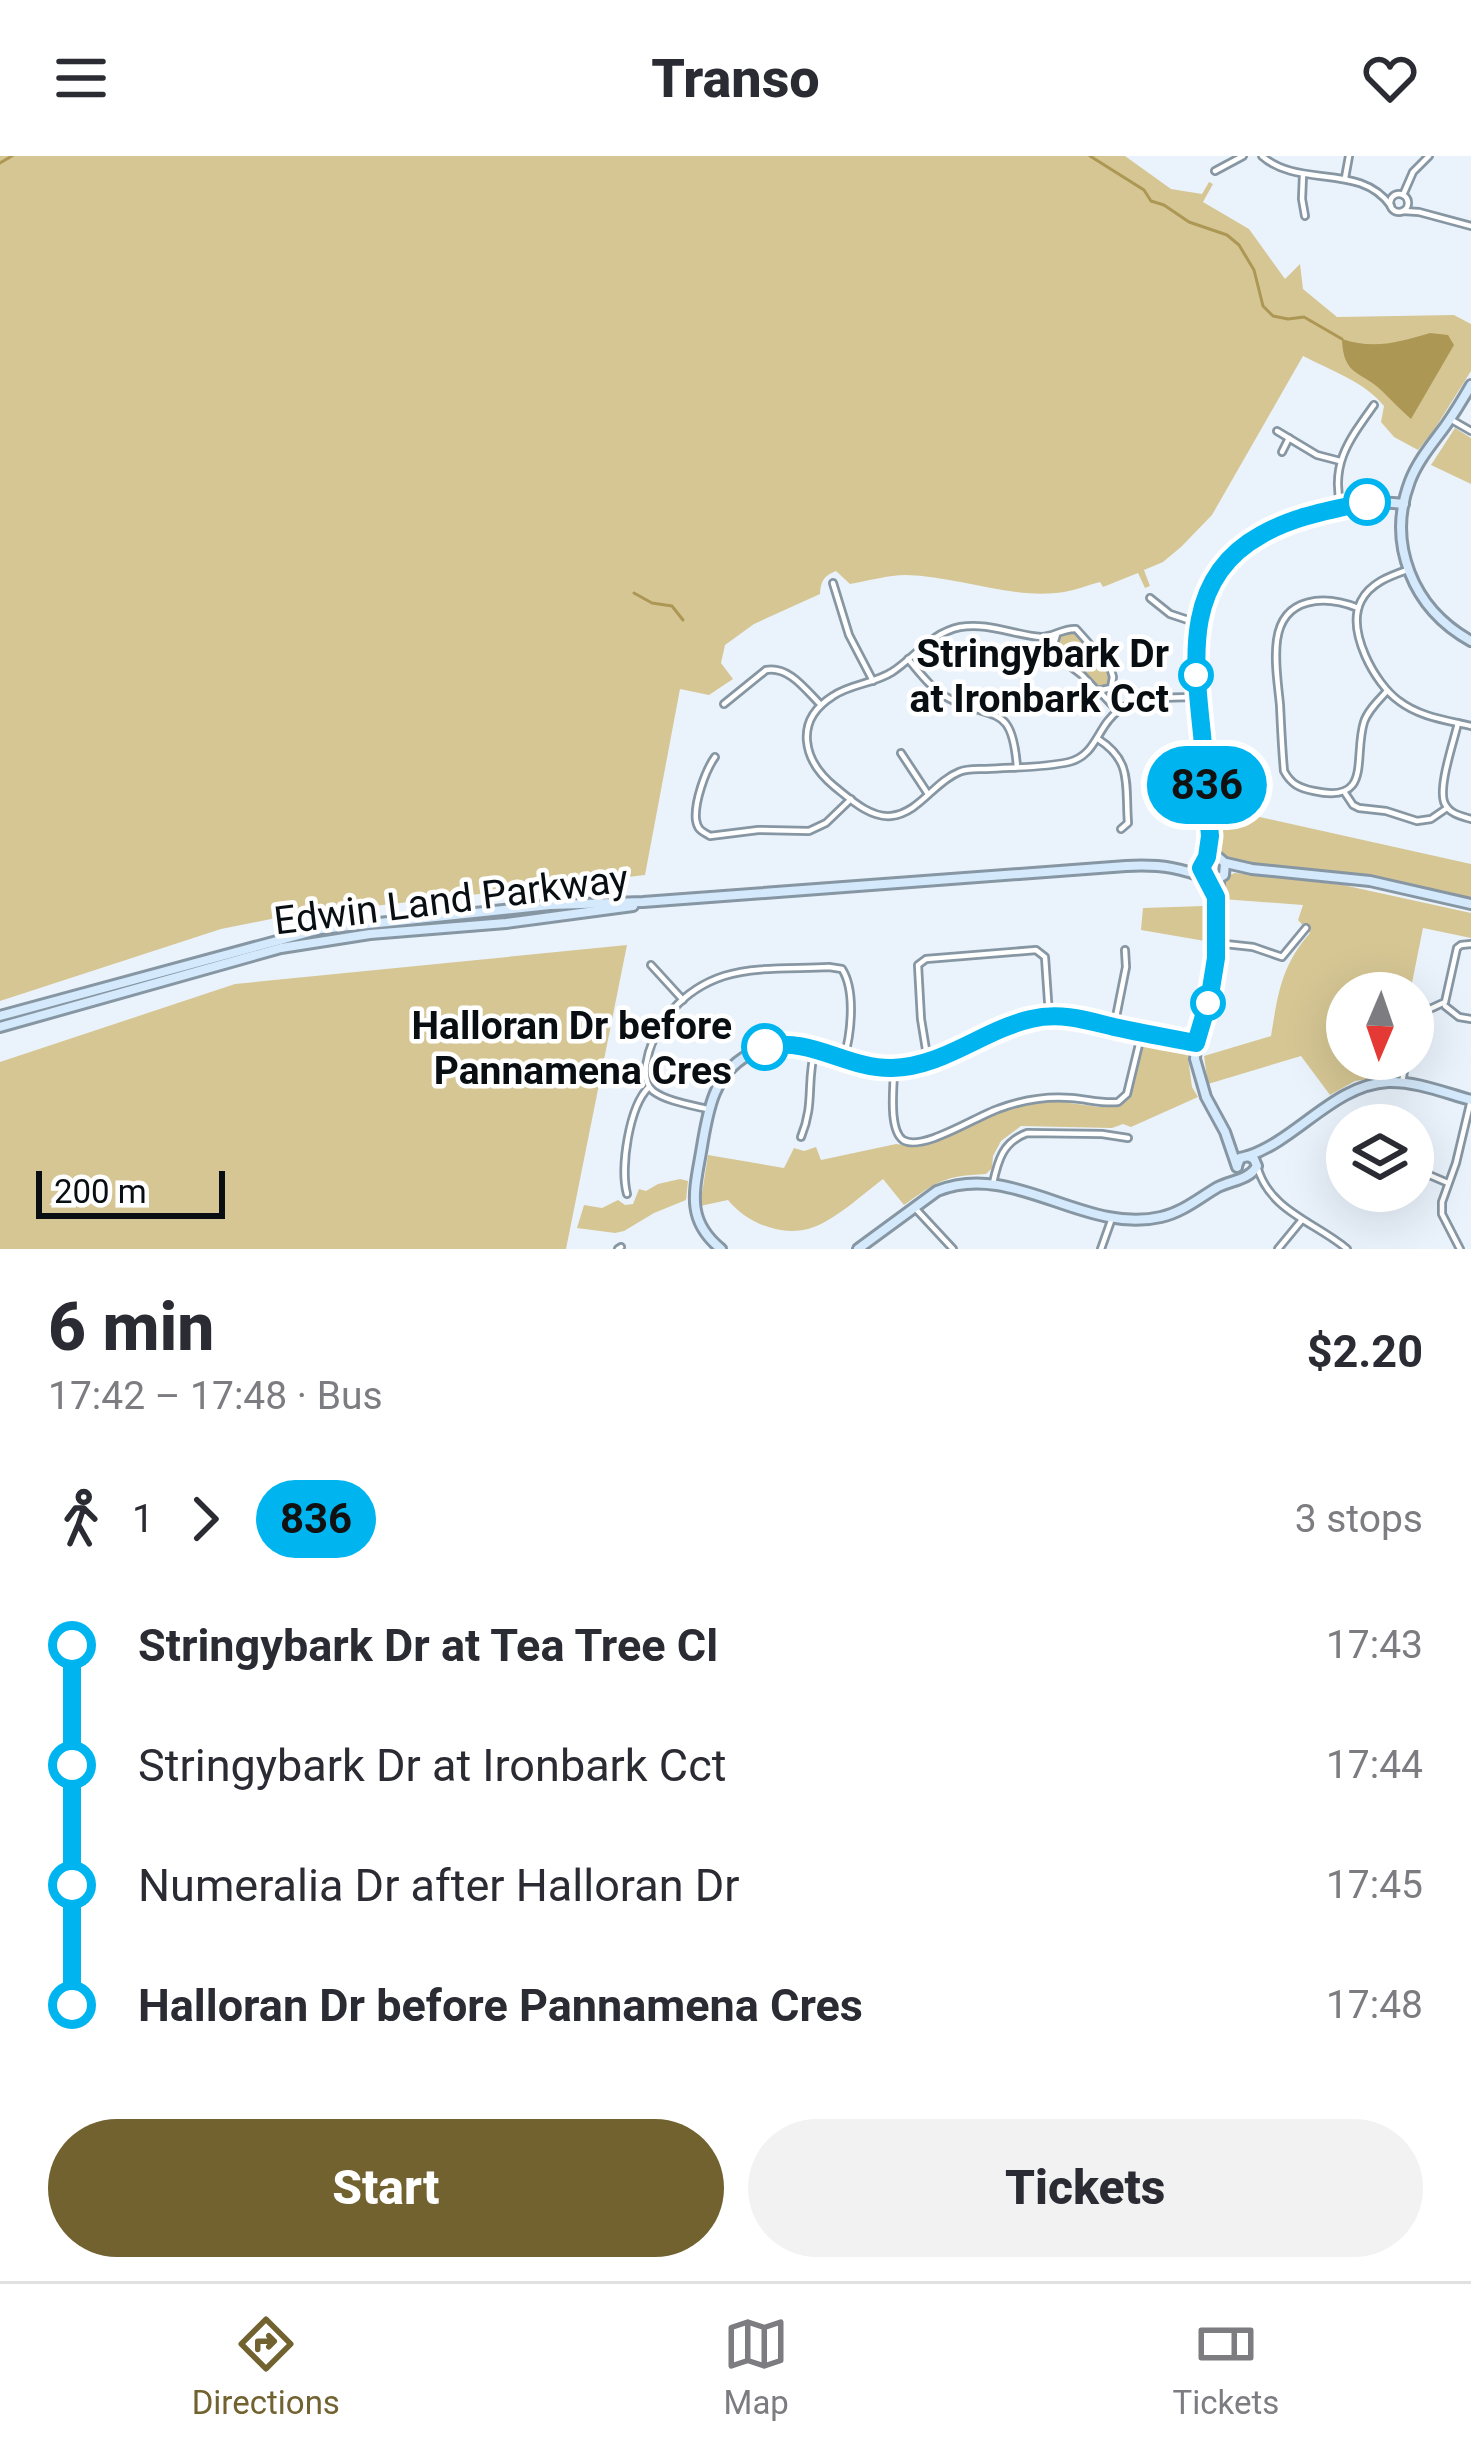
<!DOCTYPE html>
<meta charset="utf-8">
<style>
body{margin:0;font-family:Roboto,sans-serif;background:#f2f2f3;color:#2b2b33;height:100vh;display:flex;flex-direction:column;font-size:45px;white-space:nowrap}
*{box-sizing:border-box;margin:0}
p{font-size:39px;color:#7c7c81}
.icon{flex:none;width:66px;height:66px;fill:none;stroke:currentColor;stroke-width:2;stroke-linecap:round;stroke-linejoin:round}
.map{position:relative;height:1093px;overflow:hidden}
.side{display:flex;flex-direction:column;background:#fff;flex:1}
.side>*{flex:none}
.badge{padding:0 24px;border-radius:39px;font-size:42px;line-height:78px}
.needle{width:78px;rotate:182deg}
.fabs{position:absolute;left:1326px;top:816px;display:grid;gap:24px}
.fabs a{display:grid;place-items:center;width:108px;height:108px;border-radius:50%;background:#fff;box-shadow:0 12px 48px #0002;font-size:60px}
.scale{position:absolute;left:36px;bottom:30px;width:189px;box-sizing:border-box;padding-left:12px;border:6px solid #080e12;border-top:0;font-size:33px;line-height:42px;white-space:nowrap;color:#080e12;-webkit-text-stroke:9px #fff;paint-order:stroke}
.map>.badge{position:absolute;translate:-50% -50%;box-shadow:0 0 0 6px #fff}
.legs{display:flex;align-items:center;gap:18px;height:132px;padding:0 48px;font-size:39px}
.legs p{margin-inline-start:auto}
.head{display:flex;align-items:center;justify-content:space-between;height:204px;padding:0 48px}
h1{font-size:66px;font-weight:800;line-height:90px}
.primary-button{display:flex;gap:24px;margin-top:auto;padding:24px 48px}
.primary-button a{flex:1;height:138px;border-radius:72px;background:#716230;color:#fff;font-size:48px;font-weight:800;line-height:138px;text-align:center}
.primary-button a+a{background:#f2f2f3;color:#2b2b33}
ul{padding:0 48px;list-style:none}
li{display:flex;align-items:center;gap:42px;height:120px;font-size:45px}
li i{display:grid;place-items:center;width:18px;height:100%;margin:0 15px;background:currentColor}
li i::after{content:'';width:30px;height:30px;margin:-15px;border:9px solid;border-radius:50%;background:#fff}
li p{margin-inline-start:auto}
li:first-child i{background:linear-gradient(#0000 50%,currentColor 0)}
li:last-child i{background:linear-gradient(currentColor 50%,#0000 0)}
header{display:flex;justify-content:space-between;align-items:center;height:156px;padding:0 48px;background:#fff;font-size:54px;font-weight:800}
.dock{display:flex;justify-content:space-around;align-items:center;height:168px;border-top:3px solid #e1e1e2;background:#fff;font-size:33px;color:#7c7c81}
.dock a{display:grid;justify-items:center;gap:6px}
.dock .current{color:#716230}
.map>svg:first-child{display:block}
.green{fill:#d6c694}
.water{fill:#ac9754}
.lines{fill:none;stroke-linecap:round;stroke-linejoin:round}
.stream{stroke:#ac9754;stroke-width:3}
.street-casing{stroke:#8796a3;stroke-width:10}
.secondary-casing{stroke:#8796a3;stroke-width:14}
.street{stroke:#fff;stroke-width:4.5}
.secondary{stroke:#d4e9fc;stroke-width:8}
.line-1-casing{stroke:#fff;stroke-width:27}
.line-1{stroke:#00b5ef;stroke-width:18}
.stop-1-dot{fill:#fff;stroke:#00b5ef;stroke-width:6}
.labels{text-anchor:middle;stroke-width:9;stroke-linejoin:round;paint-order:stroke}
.stop-label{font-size:39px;font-weight:bold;fill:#080e12;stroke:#fff;text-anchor:end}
.street-label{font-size:39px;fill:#080e12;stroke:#fff}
</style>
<header><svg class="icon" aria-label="menu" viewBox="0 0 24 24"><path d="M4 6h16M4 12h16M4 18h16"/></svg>Transo<svg class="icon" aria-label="heart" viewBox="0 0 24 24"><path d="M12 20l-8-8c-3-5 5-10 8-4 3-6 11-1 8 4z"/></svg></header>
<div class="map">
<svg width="1471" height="1093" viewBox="0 0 1471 1093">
<rect width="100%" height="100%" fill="#eaf3fc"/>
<g class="green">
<path d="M0 0H1125L1171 33 1202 38 1209 26 1213 28 1203 46 1249 73 1285 123 1300 108 1303 133 1337 161 1454 159 1471 168V215L1434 274 1418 294 1394 281 1381 266 1384 250C1365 226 1330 214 1303 200L1212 359 1181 391 1163 406 1144 414 1150 430 1145 432 1138 417 1103 431 1100 426C1088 429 1076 434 1064 436 1012 444 958 420 906 419 888 419 868 425 850 428L836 415C823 420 821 426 820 438L754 468 725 489 721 507 733 523 709 539 680 533 645 719 286 760 221 773 0 845Z"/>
<path d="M1455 272 1471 282V328L1431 309Z"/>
<path d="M1066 475 1080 478 1107 511 1111 521 1108 530 1101 533 1095 531 1086 518 1060 498 1056 485Z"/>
<path d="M1246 658 1471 708V744C1437 737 1403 729 1369 723 1337 717 1243 717 1222 696 1213 687 1214 672 1213 661Z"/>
<path d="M1235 717 1343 729 1471 757V782L1423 772 1410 837H1347V903H1398L1395 919 1355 925 1330 939 1301 900 1208 928 1204 900 1271 880C1278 838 1281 810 1310 777L1298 764 1303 749 1222 743 1224 721Z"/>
<path d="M1204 750 1205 785 1141 774 1143 752Z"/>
<path d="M627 789 566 1093H0V906L235 828Z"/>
<path d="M1147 883 1187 894 1192 931 1198 941 1131 971 1123 968 1112 972 1021 970 1001 985 993 1000 992 1012 986 1018C944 1020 938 1025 904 1049L883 1023C863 1038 832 1067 808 1073 779 1080 747 1067 728 1044L700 1050 708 999 784 1012 794 992 804 995 816 991 821 1004 896 988 919 991 1001 955 1048 944 1099 951 1119 949 1129 941 1143 886Z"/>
<path d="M680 1023 688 1025 686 1044 654 1057 624 1075 615 1077 577 1072 584 1049 602 1052 618 1044 625 1049 633 1048 639 1033 646 1035 658 1028Z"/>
</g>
<path class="water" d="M1430 177 1448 179 1454 189 1411 263C1401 254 1392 245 1382 235 1362 215 1343 221 1342 183 1374 194 1399 186 1430 177Z"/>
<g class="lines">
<g class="stream">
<path d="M1090 0 1144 34 1151 45 1164 49 1189 66 1227 79 1239 89 1254 114 1263 150 1273 160 1288 163 1304 161 1342 183"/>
<path d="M0 7 12 0"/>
<path d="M634 437 652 447 672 450 683 464"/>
</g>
<g class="street-casing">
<g id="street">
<path d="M1262 0C1299 33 1360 6 1391 50"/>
<path d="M1215 15 1243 0"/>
<path d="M1303 19 1302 43 1305 60"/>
<path d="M1345 22 1349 0"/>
<circle cx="1399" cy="47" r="9"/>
<path d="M1403 39 1413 16 1429 0"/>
<path d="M1403 55 1419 56 1471 70"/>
<path d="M1450 263 1471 275"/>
<path d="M1277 275 1317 299 1340 305"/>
<path d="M1282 296 1289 282"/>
<path d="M1341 352C1330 308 1349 284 1374 249"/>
<path d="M1407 414C1390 420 1370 427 1361 445 1346 475 1375 528 1399 545 1420 561 1446 564 1471 570"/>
<path d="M833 427 849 479 873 525"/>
<path d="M1150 442 1170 458 1197 467"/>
<path d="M1358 452C1325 439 1283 440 1277 484 1274 505 1278 528 1280 549 1281 571 1282 593 1284 615 1291 628 1299 632 1314 635 1373 648 1353 602 1364 566 1368 554 1379 544 1387 535"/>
<path d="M1057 478 1053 491 1061 503 1082 519 1097 535 1111 532 1113 521 1110 511 1076 473C1063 472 1054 481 1041 481 1014 479 988 466 960 471 931 477 915 501 892 516 873 528 850 528 833 540 793 565 803 605 835 631 850 643 870 662 891 660 919 657 934 626 959 616 967 612 978 613 986 613 1013 611 1043 612 1069 606 1097 599 1097 570 1118 555 1139 539 1173 542 1198 541"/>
<path d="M908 503C921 518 932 534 950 543 995 565 1012 547 1017 611"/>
<path d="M1101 537 1118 555"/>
<path d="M724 548 766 514C789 510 805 533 821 549"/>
<path d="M1458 567C1454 585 1437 633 1445 648 1450 658 1461 660 1471 663"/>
<path d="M1098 583C1133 605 1125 629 1128 667L1121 673"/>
<path d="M901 597 928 638"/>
<path d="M715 601C705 615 694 647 696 664 698 675 702 675 710 680L758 674 809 675 826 667 851 643"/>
<path d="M1345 637 1353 649 1359 652 1386 655 1417 665 1431 663 1447 652"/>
<path d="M1216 787 1253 791 1282 801 1306 772"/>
<path d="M651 809 683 844"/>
<path d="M1445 850 1459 861 1471 863"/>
<path d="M1114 871 1126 811 1125 794"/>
<path d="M1413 873 1419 858 1445 846 1457 792 1461 789 1471 788"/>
<path d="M928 906 921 863 918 809 926 803 1036 794 1045 801 1049 859"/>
<path d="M894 912C894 930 888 973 903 984 922 996 977 960 998 953 1022 944 1046 940 1071 942 1087 943 1103 948 1118 946L1127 938 1142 876"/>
<path d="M1402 927 1406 903"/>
<path d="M707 953C691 949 666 945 653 935 645 928 645 918 646 909 653 867 684 833 724 820 756 810 795 813 829 811L842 813C856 835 851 878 844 902"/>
<path d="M801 981C815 947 806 927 815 893"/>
<path d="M1257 1010C1269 1055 1315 1066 1347 1093"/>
<path d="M1413 1012 1448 1027"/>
<path d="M993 1027C998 1004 1003 986 1027 977L1102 978 1128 982"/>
<path d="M627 1038C620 1012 629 950 649 931"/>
<path d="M914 1051 953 1093"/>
<path d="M618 1093 621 1091"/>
<path d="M1101 1093 1112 1062"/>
<path d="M1278 1093 1301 1065"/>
<path d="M1460 1093 1442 1058V1046L1456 1007 1471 944"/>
</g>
</g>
<g class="secondary-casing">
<g id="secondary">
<path d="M1471 229C1463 243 1455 256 1446 269 1433 287 1418 304 1410 325 1386 388 1413 453 1471 485"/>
<path d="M1207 702 1211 680 1195 496C1199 410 1253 373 1330 354 1356 348 1377 344 1404 348"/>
<path d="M1226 707 1252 713 1370 725 1471 748"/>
<path d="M1219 724 1215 815 1196 887 1195 903 1206 941 1225 976 1237 1011"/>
<path d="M0 860 321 773 550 749 643 746 1126 710C1162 708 1182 712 1214 725L1224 719 1225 707 1218 701 1207 702 1201 709 1202 719"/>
<path d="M0 871 281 792 370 778 506 767 633 750"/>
<path d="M1248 1000C1298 983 1334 929 1388 926 1416 925 1445 937 1471 944"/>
<path d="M721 1093C688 1066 693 1040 700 1002 707 963 710 920 748 899 797 871 839 912 889 912 940 912 978 877 1026 864 1071 853 1149 877 1196 887"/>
<path d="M858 1093 937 1035C1013 1004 1084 1079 1161 1061 1183 1056 1199 1042 1218 1031 1232 1024 1249 1024 1257 1010L1254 1003 1248 1000 1240 1002 1237 1010"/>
</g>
</g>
<use href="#street" class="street"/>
<use href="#secondary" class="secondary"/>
</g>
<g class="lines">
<g class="line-1-casing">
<path id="line-1" d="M765 891C810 880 847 913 892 912 943 911 983 874 1031 863 1060 856 1086 864 1114 871 1141 877 1169 882 1196 887L1210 839 1216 802V741L1201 712 1207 701 1210 680C1207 646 1205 612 1202 578 1194 503 1183 422 1261 379 1294 360 1331 354 1367 346"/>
</g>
<use href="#line-1" class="line-1"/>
</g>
<g class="stop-1-dot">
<circle cx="1367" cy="346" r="21"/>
<circle cx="1196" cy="519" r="15"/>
<circle cx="1208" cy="847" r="15"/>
<circle cx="765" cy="891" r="21"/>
</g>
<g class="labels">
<g class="stop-label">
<text x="1169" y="511">Stringybark Dr<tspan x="1169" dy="45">at Ironbark Cct</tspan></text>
<text x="732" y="883">Halloran Dr before<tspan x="732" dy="45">Pannamena Cres</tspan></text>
</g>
<g class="street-label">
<text transform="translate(451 743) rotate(-7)" y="14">Edwin Land Parkway</text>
</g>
</g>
</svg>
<div class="fabs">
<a><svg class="needle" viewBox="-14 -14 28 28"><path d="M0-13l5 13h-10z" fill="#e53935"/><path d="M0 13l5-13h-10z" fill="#7c7c81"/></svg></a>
<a><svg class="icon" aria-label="layers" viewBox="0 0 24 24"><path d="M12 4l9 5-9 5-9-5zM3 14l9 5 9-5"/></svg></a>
</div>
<div class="scale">200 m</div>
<b class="badge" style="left:1207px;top:629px;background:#00b5ef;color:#111">836</b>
</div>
<section class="side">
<div class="head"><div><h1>6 min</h1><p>17:42 – 17:48 · Bus</p></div><b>$2.20</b></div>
<div class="legs"><svg class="icon" aria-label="walk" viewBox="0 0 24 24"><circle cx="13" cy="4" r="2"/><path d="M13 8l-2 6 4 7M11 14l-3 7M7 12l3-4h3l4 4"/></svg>1<svg class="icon" aria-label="forward" viewBox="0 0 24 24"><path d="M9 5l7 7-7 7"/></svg><b class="badge" style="background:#00b5ef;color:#111">836</b><p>3 stops</p></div>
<ul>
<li><i style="color:#00b5ef"></i><b>Stringybark Dr at Tea Tree Cl</b><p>17:43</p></li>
<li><i style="color:#00b5ef"></i><span>Stringybark Dr at Ironbark Cct</span><p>17:44</p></li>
<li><i style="color:#00b5ef"></i><span>Numeralia Dr after Halloran Dr</span><p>17:45</p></li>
<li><i style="color:#00b5ef"></i><b>Halloran Dr before Pannamena Cres</b><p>17:48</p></li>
</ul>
<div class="primary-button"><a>Start</a><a>Tickets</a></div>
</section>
<nav class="dock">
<a class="current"><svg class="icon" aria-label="directions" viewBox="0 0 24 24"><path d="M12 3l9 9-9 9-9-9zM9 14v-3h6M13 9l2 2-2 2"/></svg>Directions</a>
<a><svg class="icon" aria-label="map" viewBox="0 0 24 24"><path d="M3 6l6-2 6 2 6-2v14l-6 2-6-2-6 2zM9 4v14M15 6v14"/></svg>Map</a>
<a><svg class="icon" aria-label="tickets" viewBox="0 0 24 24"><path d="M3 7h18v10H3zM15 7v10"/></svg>Tickets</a>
</nav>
